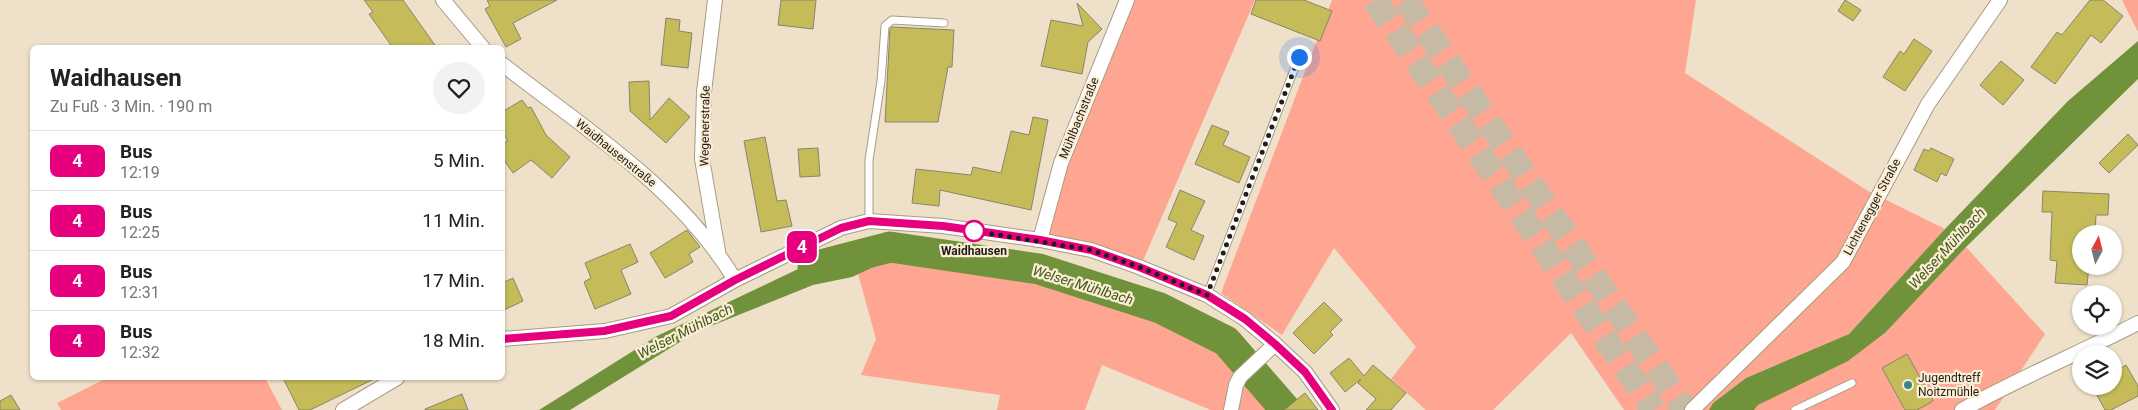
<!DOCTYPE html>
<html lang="de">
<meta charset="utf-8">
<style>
body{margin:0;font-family:Roboto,sans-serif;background:#f2f2f2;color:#222;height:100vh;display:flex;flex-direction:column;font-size:19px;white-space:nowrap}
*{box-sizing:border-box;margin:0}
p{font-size:16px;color:#767676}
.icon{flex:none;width:28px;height:28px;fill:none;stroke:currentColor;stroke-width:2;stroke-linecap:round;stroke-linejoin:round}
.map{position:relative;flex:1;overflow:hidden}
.drawer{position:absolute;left:30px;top:45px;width:475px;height:335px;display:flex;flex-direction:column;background:#fff;border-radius:8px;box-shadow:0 1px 4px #0004}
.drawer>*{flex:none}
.badge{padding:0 10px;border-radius:8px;font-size:18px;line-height:32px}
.needle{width:32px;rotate:7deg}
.tools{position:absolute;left:2072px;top:225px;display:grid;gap:10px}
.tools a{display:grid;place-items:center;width:50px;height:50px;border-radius:50%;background:#fff;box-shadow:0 1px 4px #0004;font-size:25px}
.you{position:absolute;width:25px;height:25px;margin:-12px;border:4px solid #fff;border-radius:50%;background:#1a73e8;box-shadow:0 0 0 8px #1a73e833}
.map>.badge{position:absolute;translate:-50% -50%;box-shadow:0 0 0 2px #fff}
.round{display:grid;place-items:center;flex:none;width:52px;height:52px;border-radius:26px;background:#f2f2f2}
.headline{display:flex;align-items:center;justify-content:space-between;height:85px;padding:0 20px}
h1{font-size:24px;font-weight:700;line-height:38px}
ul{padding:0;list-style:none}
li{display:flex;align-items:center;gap:15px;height:60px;padding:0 20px;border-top:1px solid #e0e0e0}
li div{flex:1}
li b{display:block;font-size:19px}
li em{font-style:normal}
li .badge{min-width:55px;font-weight:700;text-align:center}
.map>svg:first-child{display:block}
.green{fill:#fea691}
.water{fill:#70923b}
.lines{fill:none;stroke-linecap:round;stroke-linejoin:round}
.river{stroke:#70923b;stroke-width:31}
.building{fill:#c5bc59;stroke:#87856d}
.highway-tunnel{stroke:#c6baa5;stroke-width:25;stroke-dasharray:25 12;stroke-linecap:butt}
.lane-casing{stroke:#a89b85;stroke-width:9}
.street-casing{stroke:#a89b85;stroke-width:16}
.lane{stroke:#fff;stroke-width:7}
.street{stroke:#fff;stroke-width:14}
.line-casing{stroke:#fff;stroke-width:11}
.line{stroke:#e6007e;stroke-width:8}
.walk{stroke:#231e15;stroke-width:5;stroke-dasharray:0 9}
.stop-dot{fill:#fff;stroke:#e6007e;stroke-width:2.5}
.poi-dot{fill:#3c8487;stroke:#fceed6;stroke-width:2}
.labels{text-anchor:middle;stroke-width:4.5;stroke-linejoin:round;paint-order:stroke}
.street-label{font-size:12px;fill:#231e15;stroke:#fceed6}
.stop-label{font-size:12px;font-weight:bold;fill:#231e15;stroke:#fceed6}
.poi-label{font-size:12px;fill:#231e15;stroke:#fceed6;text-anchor:start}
.water-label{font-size:14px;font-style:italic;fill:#3f5719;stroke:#fceed6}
</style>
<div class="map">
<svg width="2138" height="410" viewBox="0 0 2138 410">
<rect width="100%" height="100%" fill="#efe1c9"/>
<g class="green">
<path d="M1128 0H1255L1142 263 1041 234Z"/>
<path d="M1332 0H1696L1685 73 1868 191 1945 229 1849 334 1746 378 1713 403 1709 410H1624L1571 333 1493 410H1426L1391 379 1416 347 1334 248 1282 335 1221 293Z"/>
<path d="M2122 0H2138V32Z"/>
<path d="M1966 247 2045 334 1995 410H1754L1758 405 1886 332Z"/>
<path d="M889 260 1036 276 1154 313 1219 344 1246 371 1277 410H1211L1102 365 1085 410H997L1000 395 861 375 876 339 858 274Z"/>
<path d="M107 378H265L282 410H61L57 403Z"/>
</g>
<g class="water">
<path d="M2138 41V79L1966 247 1886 332 1848 361 1758 405 1754 410H1709L1713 403 1746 378 1849 334 1945 229 2068 101Z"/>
<path d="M890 247 1039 269 1160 308 1226 341 1258 368 1291 410H1277L1246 371 1219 344 1154 313 1036 276 889 260 852 277 813 285 696 332 570 410H539L657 336 796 270Z"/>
</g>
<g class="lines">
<path class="river" d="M813 267 890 247 1039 269 1160 308 1226 341 1286 410"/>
</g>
<g class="building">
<path d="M364 0H403L437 48H393L369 14 373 12Z"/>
<path d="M487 0H557L513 23 521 39 506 47 485 9 490 6Z"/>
<path d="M781 0H816L813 29 778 25Z"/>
<path d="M1256 0H1304L1332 11 1320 41 1251 14Z"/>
<path d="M1845 0 1861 10 1853 21 1838 11Z"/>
<path d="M2090 0H2103L2123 16 2101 43 2091 35 2055 84 2031 67 2057 32 2062 35Z"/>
<path d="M1077 3 1102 29 1088 42 1082 74 1041 66 1051 20 1083 26Z"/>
<path d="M666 18 680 20 679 31 692 33 688 68 661 65Z"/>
<path d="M892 27 954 30 952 67H948L938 122H885L890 29Z"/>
<path d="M1914 39 1932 51 1905 91 1883 77 1900 51 1904 54Z"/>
<path d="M2001 61 2024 80 2003 105 1980 85Z"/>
<path d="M649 81 650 120 669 98 690 117 666 143 630 111 629 82Z"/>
<path d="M522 100 528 108 531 107 546 135 570 157 552 178 531 160 513 173 502 157V144L508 141 502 131V112Z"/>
<path d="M1033 117 1048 120 1031 210 940 190 939 206 912 203 916 169 971 175 973 167 1001 173 1011 131 1029 135Z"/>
<path d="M1212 125 1229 132 1223 145 1250 157 1239 183 1195 164Z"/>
<path d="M2128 134 2138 145 2109 173 2099 163Z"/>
<path d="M765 137 777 201 786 200 792 226 761 232 744 141Z"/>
<path d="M818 148 820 176 800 177 798 149Z"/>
<path d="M1931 148 1954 159 1946 176 1941 173 1937 182 1914 170 1924 149 1929 151Z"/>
<path d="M1180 190 1205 201 1191 230 1204 236 1194 260 1166 247 1177 223 1168 219Z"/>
<path d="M2043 191 2109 194 2108 215H2096L2095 234H2081V266H2089L2087 285 2055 283 2057 261 2050 260 2052 212H2042Z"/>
<path d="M687 230 700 247 689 254 693 262 665 278 650 253Z"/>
<path d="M630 244 638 262 621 270 631 294 595 309 584 282 591 278 585 263Z"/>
<path d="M513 278 523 301 502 311V283Z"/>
<path d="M1324 302 1342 320 1330 332 1333 335 1314 354 1293 333Z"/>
<path d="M1907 354 1933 401 1917 410H1905L1882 368Z"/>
<path d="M1349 358 1364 376 1373 365 1406 393 1391 410H1366L1376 399 1358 383 1361 379 1345 392 1330 373Z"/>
<path d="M2126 365 2138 386V396L2111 410H2105L2092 386H2114V372Z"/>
<path d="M283 378H376L310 410H299Z"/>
<path d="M1305 393 1318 410H1284Z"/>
<path d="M462 394 468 410H425V409Z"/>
<path d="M11 395 20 410H0V401Z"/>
</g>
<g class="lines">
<g class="highway-tunnel">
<path d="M1375 0 1654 410"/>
<path d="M1406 0 1685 410"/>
</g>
<g class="lane-casing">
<g id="lane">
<path d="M869 221V160L881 81 885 26 892 20 944 23"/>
<path d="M1207 295 1299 57"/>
<path d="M1795 410 1852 383"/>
</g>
</g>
<g class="street-casing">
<g id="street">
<path d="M443 0 483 48"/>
<path d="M715 0 704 92 702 159 718 251"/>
<path d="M502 64C585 129 680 188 735 280"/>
<path d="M1040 240 1061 163 1127 0"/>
<path d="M502 339 605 331 671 316 735 280 841 228 869 221 943 226 1040 240 1091 250 1139 267 1207 295 1245 319 1275 344 1305 372 1332 410"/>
<path d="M343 410 397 378"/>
<path d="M1231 410 1236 385 1240 377 1275 344"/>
<path d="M1692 410 1843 262 1928 104 2000 0"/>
<path d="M1962 410C2019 378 2080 353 2138 323"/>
</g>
</g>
<use href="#lane" class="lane"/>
<use href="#street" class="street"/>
</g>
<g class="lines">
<g class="line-casing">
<path id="line" d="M502 339 604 331 671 316 735 280 841 228 869 221 943 226 1040 240 1091 250 1139 267 1207 295 1245 319 1275 344 1305 372 1332 410"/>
</g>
<use href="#line" class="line"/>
<path class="walk" d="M974 231 1091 250 1139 267 1207 295 1299 57"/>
</g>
<circle class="stop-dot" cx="974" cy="231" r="10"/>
<circle class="poi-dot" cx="1908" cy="385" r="5"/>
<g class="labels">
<g class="street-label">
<text transform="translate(1079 118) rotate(-68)" y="4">Mühlbachstraße</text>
<text transform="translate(705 126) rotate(-89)" y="4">Wegenerstraße</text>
<text transform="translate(616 153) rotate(39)" y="4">Waidhausenstraße</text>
<text transform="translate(1872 207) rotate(-62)" y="4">Lichtenegger Straße</text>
</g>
<g class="stop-label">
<text x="974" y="255">Waidhausen</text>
</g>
<g class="poi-label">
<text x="1918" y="382">Jugendtreff<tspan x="1918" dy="14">Noitzmühle</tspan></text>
</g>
<g class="water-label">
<text transform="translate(1947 248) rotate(-47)" y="5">Welser Mühlbach</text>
<text transform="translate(1083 285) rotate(17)" y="5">Welser Mühlbach</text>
<text transform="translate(685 331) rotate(-27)" y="5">Welser Mühlbach</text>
</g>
</g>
</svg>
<div class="tools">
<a><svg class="needle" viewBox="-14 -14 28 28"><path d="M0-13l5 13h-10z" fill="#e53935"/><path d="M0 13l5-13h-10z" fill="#767676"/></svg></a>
<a><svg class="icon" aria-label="locate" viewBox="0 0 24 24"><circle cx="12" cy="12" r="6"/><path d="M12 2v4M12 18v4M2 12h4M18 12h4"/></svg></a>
<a><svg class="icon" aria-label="layers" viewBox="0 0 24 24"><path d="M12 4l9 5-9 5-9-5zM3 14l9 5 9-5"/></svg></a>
</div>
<div class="you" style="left:1299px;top:57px"></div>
<b class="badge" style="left:802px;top:247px;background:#e6007e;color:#fff">4</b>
<section class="drawer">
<div class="headline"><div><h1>Waidhausen</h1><p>Zu Fuß · 3 Min. · 190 m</p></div><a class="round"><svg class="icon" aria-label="heart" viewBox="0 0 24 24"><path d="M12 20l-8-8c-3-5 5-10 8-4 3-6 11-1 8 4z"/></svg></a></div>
<ul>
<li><span class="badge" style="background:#e6007e;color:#fff">4</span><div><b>Bus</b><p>12:19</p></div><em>5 Min.</em></li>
<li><span class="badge" style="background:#e6007e;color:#fff">4</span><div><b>Bus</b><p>12:25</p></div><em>11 Min.</em></li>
<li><span class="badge" style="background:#e6007e;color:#fff">4</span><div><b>Bus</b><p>12:31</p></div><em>17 Min.</em></li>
<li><span class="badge" style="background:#e6007e;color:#fff">4</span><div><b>Bus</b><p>12:32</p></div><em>18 Min.</em></li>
</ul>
</section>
</div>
